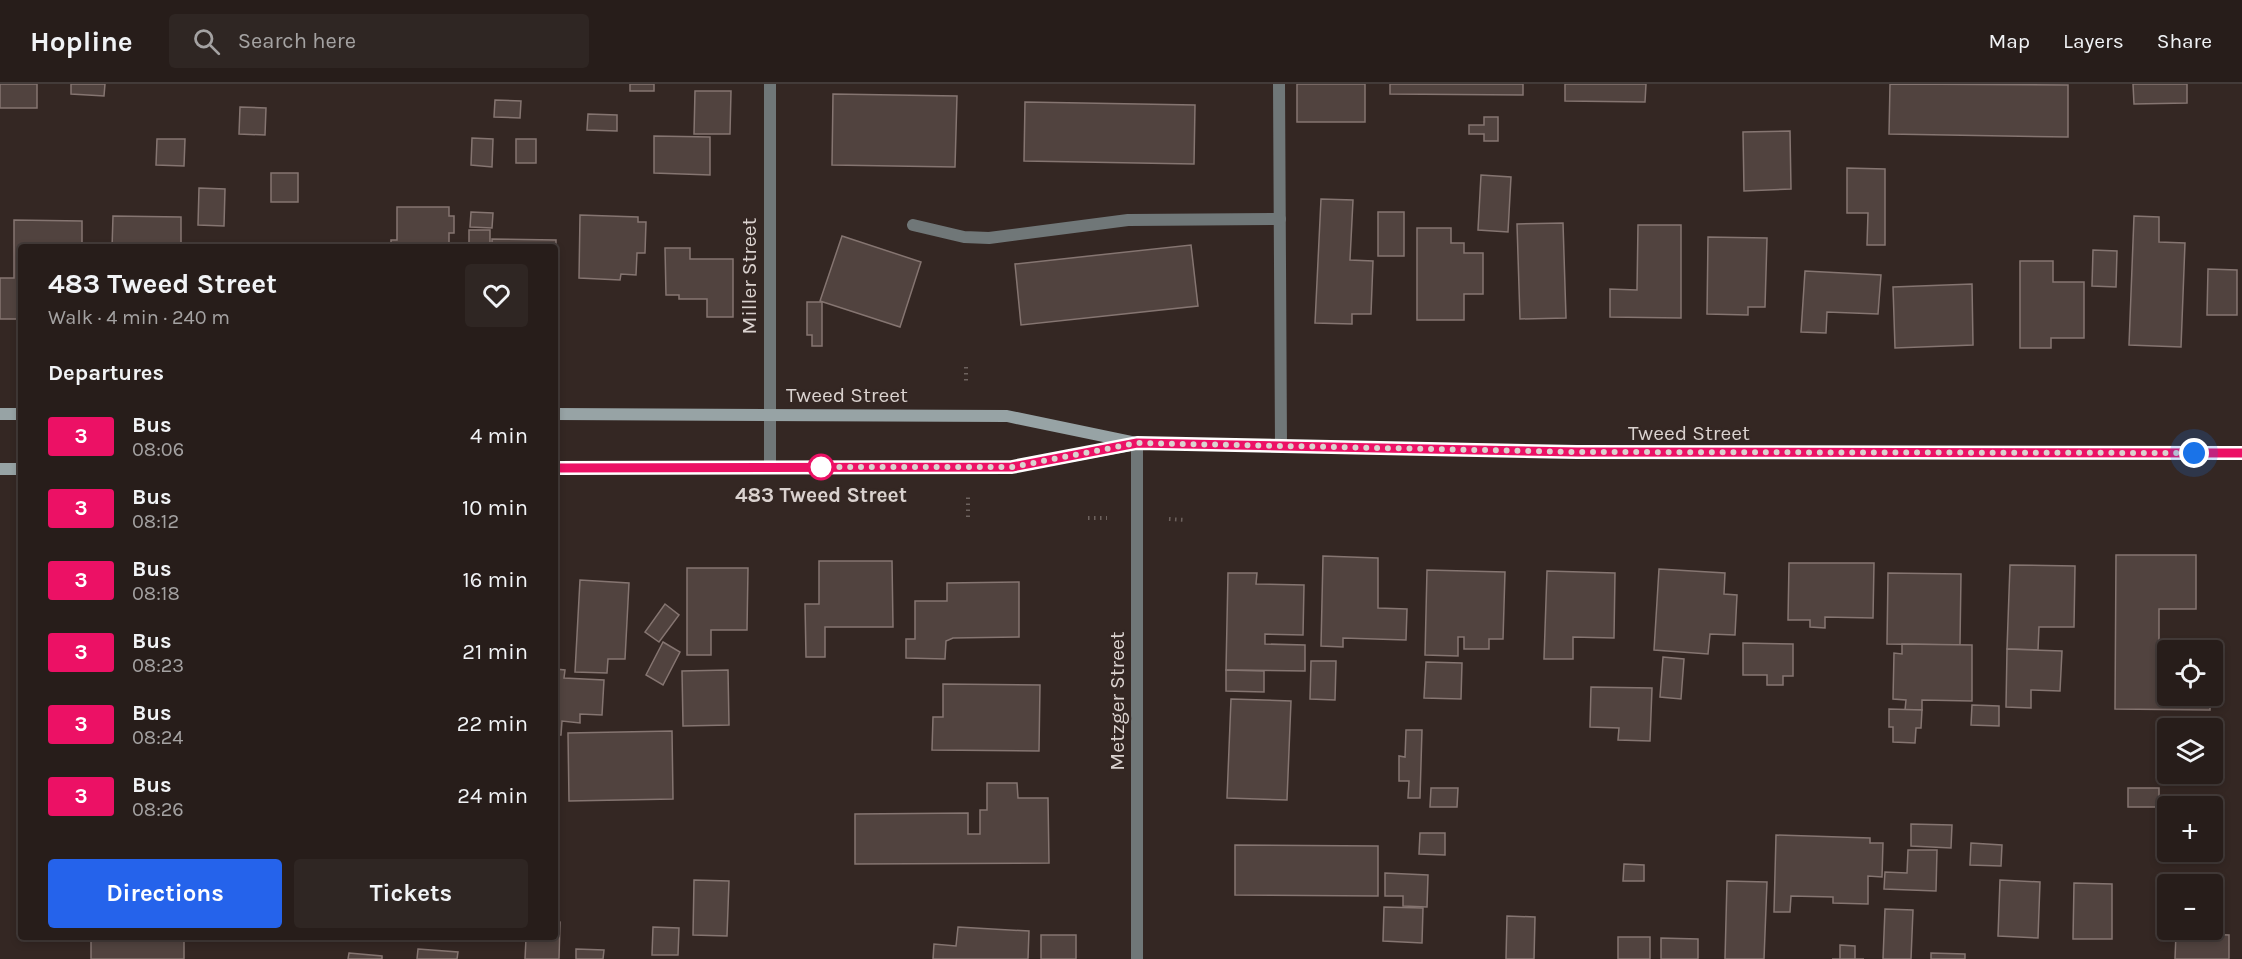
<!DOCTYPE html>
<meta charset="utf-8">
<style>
body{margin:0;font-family:Karla,sans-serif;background:#2f2623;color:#f1f3f6;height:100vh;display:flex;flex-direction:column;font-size:22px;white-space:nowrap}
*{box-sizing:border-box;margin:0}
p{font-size:20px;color:#a4a2a2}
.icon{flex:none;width:33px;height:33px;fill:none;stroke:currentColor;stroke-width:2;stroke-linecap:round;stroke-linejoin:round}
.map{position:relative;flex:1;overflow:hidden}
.drawer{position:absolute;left:18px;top:160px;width:540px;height:696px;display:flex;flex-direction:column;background:#271d1a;border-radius:6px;box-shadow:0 3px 9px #0003,0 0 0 2px #433b39}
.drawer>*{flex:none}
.badge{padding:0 12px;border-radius:4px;font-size:21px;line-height:39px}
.fabs{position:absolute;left:2157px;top:556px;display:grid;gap:12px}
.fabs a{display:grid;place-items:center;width:66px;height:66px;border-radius:6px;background:#271d1a;box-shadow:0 3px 9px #0003,0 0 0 2px #433b39;font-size:30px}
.you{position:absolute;width:30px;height:30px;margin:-15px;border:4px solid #fff;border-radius:50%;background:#1a73e8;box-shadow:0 0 0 9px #1a73e833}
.map>.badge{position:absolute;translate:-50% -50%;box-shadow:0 0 0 3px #fff}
h2{padding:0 30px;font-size:22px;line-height:54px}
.round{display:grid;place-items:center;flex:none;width:63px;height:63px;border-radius:6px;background:#2f2623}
.head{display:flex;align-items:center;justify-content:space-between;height:102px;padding:0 30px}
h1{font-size:28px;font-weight:700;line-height:45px}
.primary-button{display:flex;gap:12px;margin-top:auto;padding:12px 30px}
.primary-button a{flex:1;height:69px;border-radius:6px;background:#2563eb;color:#fff;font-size:24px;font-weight:700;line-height:69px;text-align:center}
.primary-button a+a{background:#2f2623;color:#f1f3f6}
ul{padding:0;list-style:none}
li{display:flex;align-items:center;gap:18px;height:72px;padding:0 30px}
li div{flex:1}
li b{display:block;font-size:22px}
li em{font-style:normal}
li .badge{min-width:66px;font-weight:700;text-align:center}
header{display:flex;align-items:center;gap:36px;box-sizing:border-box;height:84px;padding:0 30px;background:#271d1a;border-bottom:2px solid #433b39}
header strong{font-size:28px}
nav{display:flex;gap:33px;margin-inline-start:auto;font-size:21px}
.search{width:420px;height:54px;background:#2f2623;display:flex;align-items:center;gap:15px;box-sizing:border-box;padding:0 21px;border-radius:6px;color:#a4a2a2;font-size:22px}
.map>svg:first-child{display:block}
.building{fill:#51433f;stroke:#857571;stroke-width:1.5}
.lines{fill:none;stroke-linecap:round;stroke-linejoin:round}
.path{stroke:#6d625e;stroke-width:4;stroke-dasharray:1.5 4.5;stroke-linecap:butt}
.service{stroke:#707778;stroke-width:12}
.minor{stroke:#707778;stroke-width:12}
.secondary{stroke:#97a3a5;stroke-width:12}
.line-casing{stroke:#fff;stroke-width:14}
.line{stroke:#ec1165;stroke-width:9}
.walk{stroke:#dad2cf;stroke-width:6;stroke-dasharray:0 10.8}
.stop-dot{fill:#fff;stroke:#ec1165;stroke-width:3}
.labels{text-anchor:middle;stroke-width:4.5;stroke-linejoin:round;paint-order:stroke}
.street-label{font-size:21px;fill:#dad2cf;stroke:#342723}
.stop-label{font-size:21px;font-weight:bold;fill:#dad2cf;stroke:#342723}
</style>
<header>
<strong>Hopline</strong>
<div class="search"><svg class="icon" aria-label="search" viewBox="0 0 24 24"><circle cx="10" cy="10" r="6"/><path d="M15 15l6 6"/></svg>Search here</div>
<nav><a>Map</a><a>Layers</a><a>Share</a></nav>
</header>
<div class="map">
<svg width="2242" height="875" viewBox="0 0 2242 875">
<rect width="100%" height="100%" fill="#342723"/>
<g class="building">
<rect x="0" y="0" width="37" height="24"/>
<path d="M71 0H105L104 12 71 10Z"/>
<rect x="630" y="0" width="24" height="7"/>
<rect x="1297" y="0" width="68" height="38"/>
<path d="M1390 0H1523V11L1390 10Z"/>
<path d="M1565 0H1646L1645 18 1565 17Z"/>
<path d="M1890 0 2068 1V53L1889 50Z"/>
<path d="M2133 0H2187V19L2134 20Z"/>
<path d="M695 7H731L730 50H694Z"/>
<path d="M833 10 957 12 955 83 832 81Z"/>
<path d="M495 16 521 17 520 34 494 33Z"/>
<path d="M1025 18 1195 21 1194 80 1024 77Z"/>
<path d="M240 23 266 24 265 51 239 50Z"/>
<path d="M588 30 617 31V47L587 46Z"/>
<path d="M1484 33H1498V57H1484V50H1469V41H1484Z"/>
<path d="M1790 47 1791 105 1744 107 1743 48Z"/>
<path d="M654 52 710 53V91L654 89Z"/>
<path d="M472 54 493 55 492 83 471 81Z"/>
<path d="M157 55H185L184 82 156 81Z"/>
<rect x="516" y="55" width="20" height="24"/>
<path d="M1847 84 1885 85V161H1867L1868 129H1847Z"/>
<rect x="271" y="89" width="27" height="29"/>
<path d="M1481 91 1511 93 1508 148 1478 146Z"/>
<path d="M199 104 225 105 224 142 198 141Z"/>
<path d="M1321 115 1353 116 1350 176 1373 177 1371 230H1352V240L1315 239Z"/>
<path d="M397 123H449V132H454V149H449V159H460V164H391V156H397Z"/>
<path d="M471 128 493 129 492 144 470 143Z"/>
<rect x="1378" y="128" width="26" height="44"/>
<path d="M580 131 638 133V138H646L645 169H637L636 191 621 190 620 196 579 194Z"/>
<path d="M113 132 181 133V164H112Z"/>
<path d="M2134 132 2159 133V158L2185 159 2181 263 2129 261Z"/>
<path d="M14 136 82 137V164H21L17 235H0V194H14Z"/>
<path d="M1563 139 1566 234 1520 235 1517 140Z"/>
<path d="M1638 141H1681V234L1610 233V205L1637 206Z"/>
<path d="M1417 144H1451V159H1464V169H1483V210H1464V236H1417Z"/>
<rect x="469" y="146" width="21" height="18"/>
<path d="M842 152 921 178 900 243 820 217Z"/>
<path d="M1708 153 1767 154 1765 223H1748V231L1707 230Z"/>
<path d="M492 155 556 156 555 212V164H492Z"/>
<path d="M1191 161 1198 222 1021 241 1015 180Z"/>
<path d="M665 164H690V175H733V233H707V215H679V211H666Z"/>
<path d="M2093 166 2117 167 2116 203 2092 202Z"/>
<path d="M2020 177H2053V198H2084V254H2051V264H2020Z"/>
<path d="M2208 185 2237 186V231H2207Z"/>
<path d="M1805 187 1881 191 1878 230 1827 228 1826 249 1801 248Z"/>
<path d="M1972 200 1973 261 1895 264 1893 203Z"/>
<path d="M807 218H822V262H812V251H807Z"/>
<path d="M2116 471H2196V525H2159V572H2168V612H2210V626L2115 625Z"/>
<path d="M1323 472 1378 474V524L1407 525 1406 556 1343 554V563L1321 562Z"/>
<path d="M819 477H892L893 543H825V573H806L805 520H819Z"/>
<path d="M1789 479H1874L1873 534 1825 533V544L1810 543V536H1788Z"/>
<path d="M2010 481 2075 482 2074 543H2039L2038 566 2007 565Z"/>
<path d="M687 484H748L747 546H711V571H687Z"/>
<path d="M1659 485 1725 489 1724 510 1737 511 1735 551 1710 550 1708 570 1654 566Z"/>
<path d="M1427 486 1505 488 1503 555H1489V565H1464V553H1458V572L1425 571Z"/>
<path d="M1547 487 1615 489 1614 554 1573 553V575H1544Z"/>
<path d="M1228 489H1257L1256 500 1304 501 1303 551 1265 550V560L1305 561V587L1226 586Z"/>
<path d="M1888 489 1961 490 1960 561 1887 560Z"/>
<path d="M580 496 629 499 625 575H608L607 589 575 588Z"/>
<path d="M1019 498V553L953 554 946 557 945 575 906 574V555H915V517H947V499Z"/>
<path d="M665 520 679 531 659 558 645 548Z"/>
<path d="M663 558 680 568 663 601 646 591Z"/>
<path d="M1743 559 1793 560V592H1783V601H1767V591H1743Z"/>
<path d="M1902 560 1972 561V617L1922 616V626H1905L1906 616 1893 615 1894 569 1902 570Z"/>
<path d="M2007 565 2062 567 2060 607 2031 606V624L2006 623Z"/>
<path d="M1663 573 1684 575 1681 615 1660 613Z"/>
<path d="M1311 577H1336L1335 616 1310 615Z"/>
<path d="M1426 578 1462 579 1461 615 1424 614Z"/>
<path d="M555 585 565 586 564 594 604 596 602 631 580 630V639L562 637 561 651H555Z"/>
<path d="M728 586 729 641 683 642 682 587Z"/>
<path d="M1226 586 1264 587V608L1226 607Z"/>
<path d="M943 600 1040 601 1039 667 932 666 933 633H943Z"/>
<path d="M1591 603 1652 604 1650 657 1618 656 1619 644 1590 643Z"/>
<path d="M1231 615 1291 617 1287 716 1227 714Z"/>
<path d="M1972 621 1999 622V642L1971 641Z"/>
<path d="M1889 625 1922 626 1921 644H1916L1915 659 1893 658V643H1889Z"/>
<path d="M1406 646H1422L1420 714H1408L1409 697H1399V672L1405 673Z"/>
<path d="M672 647 673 715 569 717 568 649Z"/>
<path d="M987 699H1017L1018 714H1048L1049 779 855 780V730L968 729V750H980V726H987Z"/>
<path d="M1431 704H1458L1457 723H1430Z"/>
<rect x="2128" y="704" width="31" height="19"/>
<path d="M1911 740 1952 741 1951 764 1911 762Z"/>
<path d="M1420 749H1445V771L1419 770Z"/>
<path d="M1776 751 1870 754V759H1883L1882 793 1868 792V820L1833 819V813L1791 812 1790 828H1774Z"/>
<path d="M1971 759 2002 761 2001 782 1970 781Z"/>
<path d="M1235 761 1378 762V812L1235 811Z"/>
<path d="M1908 766H1937L1936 807 1884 805 1885 788 1907 789Z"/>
<path d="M2186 768H2208V779L2186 778Z"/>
<path d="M1624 780 1644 781V797H1623Z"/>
<path d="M1385 789 1428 791 1427 823 1403 822V812H1385Z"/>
<path d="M694 796 729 797 727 852 693 851Z"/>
<path d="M2000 796 2040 798 2038 854 1998 852Z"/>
<path d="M1727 797 1767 798 1764 875H1725Z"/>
<path d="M2074 799 2112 800V855H2073Z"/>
<path d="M1384 823 1423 824 1422 859 1383 857Z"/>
<path d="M1885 825 1913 826 1911 875H1883Z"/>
<path d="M1507 832 1535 833 1534 875H1506Z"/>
<path d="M555 837 560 838 559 875H525L526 854H555Z"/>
<path d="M653 843 679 844 678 871H652Z"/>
<path d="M958 843 1029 847 1028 875H933L934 860 956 862Z"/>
<path d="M2176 849 2229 851V875H2175Z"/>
<rect x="1041" y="851" width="35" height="24"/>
<rect x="1618" y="853" width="32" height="22"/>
<rect x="91" y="854" width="93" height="21"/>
<path d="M1661 854 1698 855V875H1661Z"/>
<path d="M1840 861 1855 862V875H1864H1832H1840Z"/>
<path d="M418 865 458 868 457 875H417Z"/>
<path d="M576 865 604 866 603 875H576Z"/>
<path d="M349 869 382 872V875H348Z"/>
<path d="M1931 869 1965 870V875H1931Z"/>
</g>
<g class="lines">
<g class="path">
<path d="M966 283V301"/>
<path d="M968 433V412"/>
<path d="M1088 434H1107"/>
<path d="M1169 435 1185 436"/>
</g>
<g class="service">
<path d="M1279 0 1281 361"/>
<path d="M913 141 964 153 989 154 1128 136 1280 135"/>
</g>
<g class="minor">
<path d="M770 0V383"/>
<path d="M1137 359V875"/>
</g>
<g class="secondary">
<path d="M0 330H21"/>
<path d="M555 330 1007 332 1137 359 1577 368 2242 369"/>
<path d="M555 384 1012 383 1130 361"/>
<path d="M0 385H21"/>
</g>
</g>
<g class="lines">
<g class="line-casing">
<path id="line" d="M555 384 1012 383 1137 359 1577 368 2242 369"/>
</g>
<use href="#line" class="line"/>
<path class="walk" d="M821 383H814H1012L1137 359 1577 368 2194 369"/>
</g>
<circle class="stop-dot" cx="821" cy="383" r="12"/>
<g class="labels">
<g class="street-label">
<text transform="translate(749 192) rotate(-90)" y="7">Miller Street</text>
<text x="847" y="318">Tweed Street</text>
<text x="1689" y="356">Tweed Street</text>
<text transform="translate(1117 617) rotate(-90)" y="7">Metzger Street</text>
</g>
<g class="stop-label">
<text x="821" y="418">483 Tweed Street</text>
</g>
</g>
</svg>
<div class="fabs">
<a><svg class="icon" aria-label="locate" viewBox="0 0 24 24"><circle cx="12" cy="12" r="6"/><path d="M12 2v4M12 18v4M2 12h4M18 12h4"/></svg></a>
<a><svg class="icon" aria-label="layers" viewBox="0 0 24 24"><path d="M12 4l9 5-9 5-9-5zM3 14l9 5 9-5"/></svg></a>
<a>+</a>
<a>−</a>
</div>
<div class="you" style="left:2194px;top:369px"></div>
<section class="drawer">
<div class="head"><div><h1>483 Tweed Street</h1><p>Walk · 4 min · 240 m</p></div><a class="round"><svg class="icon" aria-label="heart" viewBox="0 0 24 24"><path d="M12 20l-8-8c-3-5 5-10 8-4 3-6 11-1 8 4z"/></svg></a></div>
<h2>Departures</h2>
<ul>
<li><span class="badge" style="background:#ec1165;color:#fff">3</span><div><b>Bus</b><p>08:06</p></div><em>4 min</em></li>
<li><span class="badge" style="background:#ec1165;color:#fff">3</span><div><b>Bus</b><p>08:12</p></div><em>10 min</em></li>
<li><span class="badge" style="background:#ec1165;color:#fff">3</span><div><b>Bus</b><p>08:18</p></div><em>16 min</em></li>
<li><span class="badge" style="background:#ec1165;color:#fff">3</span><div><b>Bus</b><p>08:23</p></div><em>21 min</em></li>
<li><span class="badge" style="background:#ec1165;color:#fff">3</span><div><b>Bus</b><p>08:24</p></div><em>22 min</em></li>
<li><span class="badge" style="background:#ec1165;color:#fff">3</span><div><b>Bus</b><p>08:26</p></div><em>24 min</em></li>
</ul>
<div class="primary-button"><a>Directions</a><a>Tickets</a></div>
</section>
</div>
